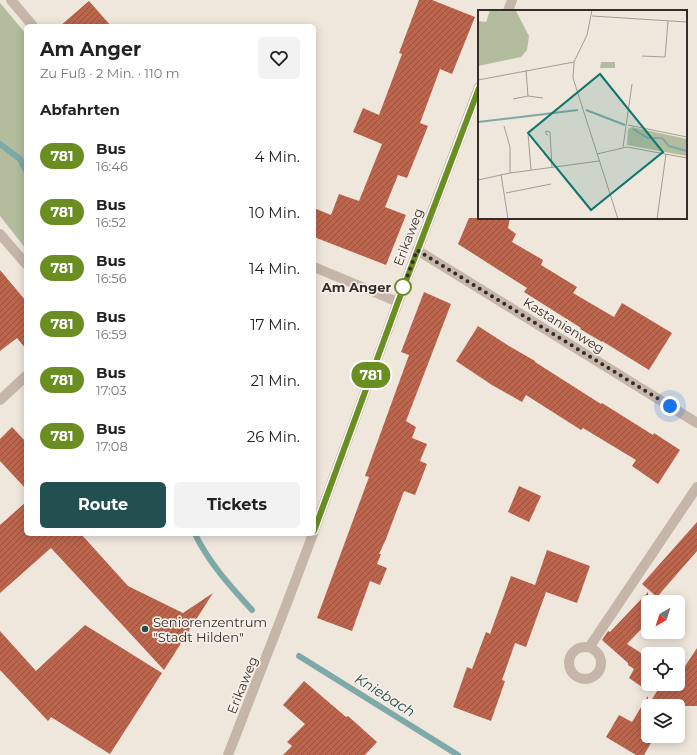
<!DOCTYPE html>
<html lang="de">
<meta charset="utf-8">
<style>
body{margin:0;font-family:Montserrat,sans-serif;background:#f2f2f2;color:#222;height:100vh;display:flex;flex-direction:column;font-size:15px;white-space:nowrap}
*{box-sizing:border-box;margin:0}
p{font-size:13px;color:#767676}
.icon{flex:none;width:22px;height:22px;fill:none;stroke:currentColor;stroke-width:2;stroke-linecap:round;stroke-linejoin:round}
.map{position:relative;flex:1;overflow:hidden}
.drawer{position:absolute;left:24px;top:24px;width:292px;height:512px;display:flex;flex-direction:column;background:#fff;border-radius:6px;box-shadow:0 2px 10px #0003}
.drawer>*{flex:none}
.badge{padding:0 8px;border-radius:13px;font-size:14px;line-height:26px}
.needle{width:26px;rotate:219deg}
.tools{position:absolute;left:641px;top:595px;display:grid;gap:8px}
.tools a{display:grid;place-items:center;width:44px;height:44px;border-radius:6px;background:#fff;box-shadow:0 2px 10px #0003;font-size:20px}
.you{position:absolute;width:20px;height:20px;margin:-10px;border:3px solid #fff;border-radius:50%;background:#1a73e8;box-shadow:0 0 0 6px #1a73e833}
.map>.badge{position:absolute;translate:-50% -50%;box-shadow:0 0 0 2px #fff}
h2{padding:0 16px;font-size:15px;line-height:36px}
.round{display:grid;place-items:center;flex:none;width:42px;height:42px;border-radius:6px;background:#f2f2f2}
.headline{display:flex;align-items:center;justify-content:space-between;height:68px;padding:0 16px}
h1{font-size:19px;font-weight:700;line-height:30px}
.cta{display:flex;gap:8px;margin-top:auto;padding:8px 16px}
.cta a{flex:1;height:46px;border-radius:6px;background:#225051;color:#fff;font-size:16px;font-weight:700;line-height:46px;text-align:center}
.cta a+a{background:#f2f2f2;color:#222}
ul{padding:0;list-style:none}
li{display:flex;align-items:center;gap:12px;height:56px;padding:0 16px}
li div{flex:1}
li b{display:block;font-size:15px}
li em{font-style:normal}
li .badge{min-width:44px;font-weight:700;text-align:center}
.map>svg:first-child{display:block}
.green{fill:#b3bd9d}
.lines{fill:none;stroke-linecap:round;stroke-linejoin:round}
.stream{stroke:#7ea9a9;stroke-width:6}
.building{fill:url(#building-hatch)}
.street{stroke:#c6b5a9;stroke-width:10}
.line-casing{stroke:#fff;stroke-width:9}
.line{stroke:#6b8e23;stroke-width:6}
.walk{stroke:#342c28;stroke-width:4;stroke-dasharray:0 7.2}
.stop-dot{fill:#fff;stroke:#6b8e23;stroke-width:2}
.poi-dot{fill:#225051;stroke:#f7f0e8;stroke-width:1.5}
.labels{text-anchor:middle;stroke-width:3.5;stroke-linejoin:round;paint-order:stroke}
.street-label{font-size:13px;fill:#342c28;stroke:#f7f0e8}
.stop-label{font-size:13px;font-weight:bold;fill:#342c28;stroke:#f7f0e8;text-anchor:end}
.poi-label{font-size:13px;fill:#342c28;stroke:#f7f0e8;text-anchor:start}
.water-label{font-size:14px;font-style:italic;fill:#225051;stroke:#f7f0e8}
.inset-river{fill:none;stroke:#7ea9a9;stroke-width:2}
.inset-road{fill:none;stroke:#a49c94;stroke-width:1}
.view{fill:#0f766e;fill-opacity:0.15;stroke:#0f766e;stroke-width:2}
.inset-edge{fill:none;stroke:#342c28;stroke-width:2}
</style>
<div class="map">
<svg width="697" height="755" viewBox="0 0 697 755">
<defs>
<pattern id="building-hatch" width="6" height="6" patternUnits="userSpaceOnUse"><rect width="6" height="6" fill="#ba664f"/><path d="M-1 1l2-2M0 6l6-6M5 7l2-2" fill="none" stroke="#985442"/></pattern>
</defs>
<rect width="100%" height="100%" fill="#efe6dc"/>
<path class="green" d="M0 3 26 34V249L0 216Z"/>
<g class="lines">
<g class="stream">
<path d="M0 144 20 159 26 171"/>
<path d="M195 534C209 563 231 587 252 610"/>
<path d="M299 656 458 755"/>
</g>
</g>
<g class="building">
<path d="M419 0H432L475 17 452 74 440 69 420 123 428 126 407 178 398 175 385 207 406 215 386 265 314 237V208L331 215 339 194 359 201 382 144 353 132 363 108 379 115 402 54 399 53Z"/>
<path d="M89 1 111 26H60Z"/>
<path d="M469 218H510L508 228 516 234 512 242 543 260 541 265 577 287 573 293 614 317 622 303 672 333 649 370 602 341V342L580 329 581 328 524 292 527 288 458 244Z"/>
<path d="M0 270 26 301V349L17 338 0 351Z"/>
<path d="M424 292 451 304 406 421 416 427 412 438 427 444 420 461 427 464 415 495 404 491 386 539 379 554H381L377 564 387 568 380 585 370 581 352 631 317 618 369 477 365 476 409 355 401 352Z"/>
<path d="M478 326 509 346 535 361V362L601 404 602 403 653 435 654 433 680 450 658 484 632 466 636 460 583 428 581 430 526 395 522 402 492 385 456 361Z"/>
<path d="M12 427 26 442V489L0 461V439Z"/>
<path d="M519 486 541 496 529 522 508 512Z"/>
<path d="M26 502V534H81L128 586 183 613 213 593 164 670 51 548 0 593V525Z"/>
<path d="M697 522V551L657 597 642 584Z"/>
<path d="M547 550 590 566 577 603 546 592 526 647 515 643 502 680 505 681 491 721 453 707 467 667 472 669 486 632 490 634 511 576 535 585Z"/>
<path d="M648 592V622L627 644 644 655 648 649V691L629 678 634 669 628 665V663L602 640 608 631 610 632Z"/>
<path d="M85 625 162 673 110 754 51 717 48 721 0 670V631L36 671Z"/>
<path d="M697 648V706H679L678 707V706H648V736H661L659 739 655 736 644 755H636L606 737 619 715 632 722 648 696V705L662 684H678V677Z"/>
<path d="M304 681 346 717 348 716 377 742 365 755H283L292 746 287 742 305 724 283 705Z"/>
</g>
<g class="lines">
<g class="street">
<path d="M11 0 33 26"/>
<path d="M508 11 512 0"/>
<path d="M0 234 26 264"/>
<path d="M417 250 697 423"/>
<path d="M314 267 398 302"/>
<path d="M0 400 26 376"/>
<path d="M314 531 398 302 479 87"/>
<path d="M590 646 697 487"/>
<circle cx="585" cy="663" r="16"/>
<path d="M228 755 287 603 313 534"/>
</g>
</g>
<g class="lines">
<g class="line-casing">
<path id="line" d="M314 531 398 302 479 88"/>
</g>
<use href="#line" class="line"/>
<path class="walk" d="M403 287V288L417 250 670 406"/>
</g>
<circle class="stop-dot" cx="403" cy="287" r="8"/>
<circle class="poi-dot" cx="145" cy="629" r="4"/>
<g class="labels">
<g class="street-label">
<text transform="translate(408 237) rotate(-69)" y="5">Erikaweg</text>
<text transform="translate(564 325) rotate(32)" y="5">Kastanienweg</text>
<text transform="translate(242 685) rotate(-68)" y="5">Erikaweg</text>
</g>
<g class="stop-label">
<text x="391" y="292">Am Anger</text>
</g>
<g class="poi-label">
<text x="153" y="627">Seniorenzentrum<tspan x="153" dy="15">"Stadt Hilden"</tspan></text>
</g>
<g class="water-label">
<text transform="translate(385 695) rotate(32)" y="5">Kniebach</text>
</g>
</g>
<g transform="translate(478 10)">
<rect width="209" height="209" fill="#efe6dc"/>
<path d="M12 0 38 1 51 26 49 40 43 47 0 56V11L8 12ZM123 52H137V58H122ZM154 117 209 129V146L149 135 150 119Z" fill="#b3bd9d"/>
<path class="inset-river" d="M108 100 147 115M0 112 100 100M155 119 170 128H184L191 136 209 141"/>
<path class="inset-road" d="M114 0 109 25 96 52 95 68 140 209M114 6 209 12M164 46 187 47 190 11M48 60 50 86 65 88M0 70 96 52M35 89 50 86M150 115 209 127M26 116 32 137V163M50 123 53 160M70 125 68 124V121L72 122 74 157M145 137 154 74M119 144 149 137 209 148M23 164 30 209M0 170 32 163 121 151M28 183 73 174M179 209 188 144"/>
<path class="view" d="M122 64 185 142 113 200 50 123Z"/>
<rect width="209" height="209" class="inset-edge"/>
</g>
</svg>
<div class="tools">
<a><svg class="needle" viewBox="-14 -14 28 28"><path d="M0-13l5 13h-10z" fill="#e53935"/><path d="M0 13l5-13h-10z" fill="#767676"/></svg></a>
<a><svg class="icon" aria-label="locate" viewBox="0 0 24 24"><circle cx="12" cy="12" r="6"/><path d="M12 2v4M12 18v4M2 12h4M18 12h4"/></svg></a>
<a><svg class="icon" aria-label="layers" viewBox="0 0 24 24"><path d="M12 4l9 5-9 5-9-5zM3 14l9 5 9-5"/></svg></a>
</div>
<div class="you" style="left:670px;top:406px"></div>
<b class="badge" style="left:371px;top:375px;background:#6b8e23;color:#fff">781</b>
<section class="drawer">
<div class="headline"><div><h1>Am Anger</h1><p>Zu Fuß · 2 Min. · 110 m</p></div><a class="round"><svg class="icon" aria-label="heart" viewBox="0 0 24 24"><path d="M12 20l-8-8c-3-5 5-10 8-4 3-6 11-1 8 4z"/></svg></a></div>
<h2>Abfahrten</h2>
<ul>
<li><span class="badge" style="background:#6b8e23;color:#fff">781</span><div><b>Bus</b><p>16:46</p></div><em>4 Min.</em></li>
<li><span class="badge" style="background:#6b8e23;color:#fff">781</span><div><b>Bus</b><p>16:52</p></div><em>10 Min.</em></li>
<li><span class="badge" style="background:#6b8e23;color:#fff">781</span><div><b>Bus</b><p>16:56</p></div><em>14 Min.</em></li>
<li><span class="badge" style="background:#6b8e23;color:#fff">781</span><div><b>Bus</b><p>16:59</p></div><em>17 Min.</em></li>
<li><span class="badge" style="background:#6b8e23;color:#fff">781</span><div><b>Bus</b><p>17:03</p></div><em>21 Min.</em></li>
<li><span class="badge" style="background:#6b8e23;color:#fff">781</span><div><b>Bus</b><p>17:08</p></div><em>26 Min.</em></li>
</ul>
<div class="cta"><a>Route</a><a>Tickets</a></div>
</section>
</div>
